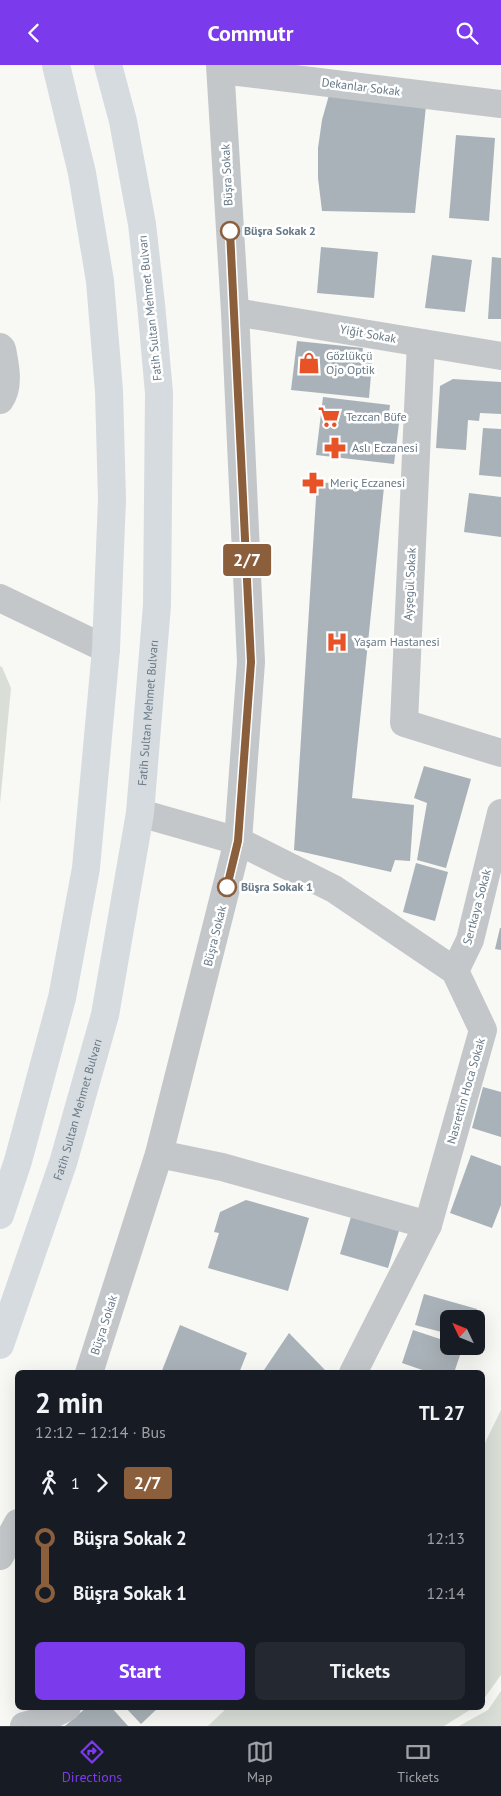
<!DOCTYPE html>
<meta charset="utf-8">
<style>
body{margin:0;font-family:"PT Sans",sans-serif;background:#242831;color:#f1f3f6;height:100vh;display:flex;flex-direction:column;font-size:19px;white-space:nowrap}
*{box-sizing:border-box;margin:0}
p{font-size:16px;color:#9ea1a6}
.icon{flex:none;width:28px;height:28px;fill:none;stroke:currentColor;stroke-width:2;stroke-linecap:round;stroke-linejoin:round}
.map{position:relative;flex:1;overflow:hidden}
.drawer{position:absolute;left:15px;top:1305px;width:470px;height:340px;display:flex;flex-direction:column;background:#171b24;border-radius:8px;box-shadow:0 5px 20px #0002}
.drawer>*{flex:none}
.badge{padding:0 10px;border-radius:4px;font-size:18px;line-height:32px}
.needle{width:32px;rotate:313deg}
.buttons{position:absolute;left:440px;top:1245px;display:grid;gap:10px}
.buttons a{display:grid;place-items:center;width:45px;height:45px;border-radius:8px;background:#171b24;box-shadow:0 5px 20px #0002;font-size:25px}
.map>.badge{position:absolute;translate:-50% -50%;box-shadow:0 0 0 2px #fff}
.legs{display:flex;align-items:center;gap:8px;height:55px;padding:0 20px;font-size:16px}
.legs p{margin-inline-start:auto}
.summary{display:flex;align-items:center;justify-content:space-between;height:85px;padding:0 20px}
h1{font-size:28px;font-weight:800;line-height:38px}
.primary-button{display:flex;gap:10px;margin-top:auto;padding:10px 20px}
.primary-button a{flex:1;height:58px;border-radius:8px;background:#7c3aed;color:#fff;font-size:20px;font-weight:800;line-height:58px;text-align:center}
.primary-button a+a{background:#242831;color:#f1f3f6}
ul{padding:0 20px;list-style:none}
li{display:flex;align-items:center;gap:18px;height:55px;font-size:19px}
li i{display:grid;place-items:center;width:8px;height:100%;margin:0 6px;background:currentColor}
li i::after{content:'';width:12px;height:12px;margin:-6px;border:4px solid;border-radius:50%;background:#171b24}
li p{margin-inline-start:auto}
li:first-child i{background:linear-gradient(#0000 50%,currentColor 0)}
li:last-child i{background:linear-gradient(currentColor 50%,#0000 0)}
header{display:flex;justify-content:space-between;align-items:center;height:65px;padding:0 20px;background:#7c3aed;color:#fff;font-size:22px;font-weight:800}
.tab-bar{display:flex;justify-content:space-around;align-items:center;height:70px;border-top:1px solid #363941;background:#171b24;font-size:14px;color:#9ea1a6}
.tab-bar a{display:grid;justify-items:center;gap:2px}
.tab-bar .on{color:#7c3aed}
.map>svg:first-child{display:block}
.green{fill:#d9dfd6}
.building{fill:#a9b2b8}
.lines{fill:none;stroke-linecap:round;stroke-linejoin:round}
.minor{stroke:#c3c7ca;stroke-width:28}
.primary{stroke:#d6dbdf;stroke-width:28}
.line-1-casing{stroke:#fff;stroke-width:11}
.line-1{stroke:#8b5e3c;stroke-width:8}
.stop-1-dot{fill:#fff;stroke:#8b5e3c;stroke-width:2.5}
.labels{text-anchor:middle;stroke-width:5;stroke-linejoin:round;paint-order:stroke}
.street-label{font-size:12px;fill:#667886;stroke:#fff}
.stop-label{font-size:12px;font-weight:bold;fill:#667886;stroke:#fff;text-anchor:start}
.poi-label{font-size:12px;fill:#667886;stroke:#fff;text-anchor:start}
</style>
<header><svg class="icon" aria-label="back" viewBox="0 0 24 24"><path d="M15 5l-7 7 7 7"/></svg>Commutr<svg class="icon" aria-label="search" viewBox="0 0 24 24"><circle cx="10" cy="10" r="6"/><path d="M15 15l6 6"/></svg></header>
<div class="map">
<svg width="501" height="1661" viewBox="0 0 501 1661">
<rect width="100%" height="100%" fill="#f8f8f5"/>
<g class="green">
<path d="M0 601 2 602 11 623 0 739Z"/>
<path d="M501 1345V1610L483 1635V1382Z"/>
<path d="M501 1626V1661H459L488 1645Z"/>
<path d="M228 1642H473V1643L444 1661H208Z"/>
</g>
<g class="building">
<path d="M329 30 426 41 415 148 322 146 318 113V83L322 55Z"/>
<path d="M456 70 495 73 489 156 449 153Z"/>
<path d="M321 182 378 187 374 233 317 228Z"/>
<path d="M432 190 472 195 465 247 425 243Z"/>
<path d="M492 192 501 193V254H488Z"/>
<path d="M297 276 363 283 361 297 372 298 369 333 291 325Z"/>
<path d="M453 314 501 317V349L480 348 479 356 468 355 466 385 436 383 440 321Z"/>
<path d="M323 332 390 340 389 348 400 350 394 399 316 390Z"/>
<path d="M483 363 501 364V412L479 410Z"/>
<path d="M317 417 384 422 352 733 414 740 410 796 395 795 391 807 294 785Z"/>
<path d="M469 428 501 432V472L464 467Z"/>
<path d="M424 701 471 714 446 803 417 795 427 738 414 733Z"/>
<path d="M416 798 448 807 435 856 403 847Z"/>
<path d="M500 863H501V885L495 884Z"/>
<path d="M483 1022 501 1027V1072L472 1063Z"/>
<path d="M471 1090 501 1101V1140L492 1163 450 1148Z"/>
<path d="M246 1135 309 1153 288 1226 208 1203 219 1168 214 1167 220 1147Z"/>
<path d="M351 1152 399 1166 388 1203 340 1189Z"/>
<path d="M424 1229 477 1244 474 1254H449V1269L415 1260Z"/>
<path d="M180 1260 247 1288 239 1308H161Z"/>
<path d="M413 1265 449 1277V1281H463L454 1308H431L402 1298Z"/>
<path d="M289 1268 325 1305 323 1308H262Z"/>
<path d="M87 1642H111L128 1661H65Z"/>
<path d="M125 1642H159L141 1659Z"/>
</g>
<g class="lines">
<g class="minor">
<path d="M221 5 501 39"/>
<path d="M235 247 501 291"/>
<path d="M421 278 404 658 501 688"/>
<path d="M0 282 2 284C5 300 10 321 0 335"/>
<path d="M0 533 106 584"/>
<path d="M140 748 238 776 334 824 455 906 483 965 428 1160 353 1308"/>
<path d="M455 906 470 875 501 748"/>
<path d="M159 1089 222 1102 428 1160"/>
<path d="M89 1308 159 1089 238 776 251 597 235 247 220 0"/>
<path d="M0 1491 18 1458"/>
<path d="M24 1661 38 1657 67 1642"/>
</g>
<g class="primary">
<path d="M0 1150 18 1096 62 933 86 803 106 584 112 434 109 326 100 216 82 108 56 0"/>
<path id="s1" d="M0 1280 63 1098 105 950 140 748 157 540 159 328 151 239 142 159 123 56 108 0"/>
</g>
</g>
<g class="lines">
<g class="line-1-casing">
<path id="line-1" d="M227 822 238 776 251 597 230 166"/>
</g>
<use href="#line-1" class="line-1"/>
</g>
<defs>
<g id="shop-bare" transform="scale(1.725)"><path d="M-5-2.5h2.3a2.7 3.5 0 0 1 5.4 0H5L5.5 6h-11ZM-1.5-2.5h3a1.5 2.3 0 0 0-3 0Z" fill="#e75326" stroke="#fff" stroke-width="2.5" paint-order="stroke"/></g>
<g id="supermarket-bare" transform="scale(1.725)"><path d="M-6-5.5h2.5l.6 2H6L4.5 2H-2.5L-4.4-4H-6ZM-1.5 3.2a1.3 1.3 0 1 0 .1 0ZM3 3.2a1.3 1.3 0 1 0 .1 0Z" fill="#e75326" stroke="#fff" stroke-width="2.5" paint-order="stroke"/></g>
<g id="pharmacy-bare" transform="scale(1.725)"><path d="M-2-6h4v4h4v4h-4v4h-4v-4h-4v-4h4Z" fill="#e75326" stroke="#fff" stroke-width="2.5" paint-order="stroke"/></g>
<g id="hospital-bare" transform="scale(1.725)"><path d="M-5-5h3v3.5h4V-5h3V5h-3V1.5h-4V5h-3Z" fill="#e75326" stroke="#fff" stroke-width="2.5" paint-order="stroke"/></g>
</defs>
<g fill-rule="evenodd">
<use href="#shop-bare" x="309" y="298"/>
<use href="#supermarket-bare" x="329" y="352"/>
<use href="#pharmacy-bare" x="335" y="383"/>
<use href="#pharmacy-bare" x="313" y="418"/>
<use href="#hospital-bare" x="337" y="577"/>
</g>
<g class="stop-1-dot">
<circle cx="230" cy="166" r="9"/>
<circle cx="227" cy="822" r="9"/>
</g>
<g class="labels">
<g class="street-label">
<text transform="translate(361 22) rotate(7)" y="4">Dekanlar Sokak</text>
<text transform="translate(227 110) rotate(-93)" y="4">Büşra Sokak</text>
<text transform="translate(150 243) rotate(-96)" y="4">Fatih Sultan Mehmet Bulvarı</text>
<text transform="translate(368 269) rotate(10)" y="4">Yiğit Sokak</text>
<text transform="translate(410 519) rotate(-87)" y="4">Ayşegül Sokak</text>
<text dy="4" stroke="none"><textPath href="#s1" startOffset="652">Fatih Sultan Mehmet Bulvarı</textPath></text>
<text transform="translate(477 842) rotate(-75)" y="4">Sertkaya Sokak</text>
<text transform="translate(215 871) rotate(-76)" y="4">Büşra Sokak</text>
<text transform="translate(466 1026) rotate(-74)" y="4">Nasrettin Hoca Sokak</text>
<text dy="4" stroke="none"><textPath href="#s1" startOffset="248">Fatih Sultan Mehmet Bulvarı</textPath></text>
<text transform="translate(104 1260) rotate(-72)" y="4">Büşra Sokak</text>
</g>
<g class="stop-label">
<text x="244" y="170">Büşra Sokak 2</text>
<text x="241" y="826">Büşra Sokak 1</text>
</g>
<g class="poi-label">
<text x="326" y="295">Gözlükçü<tspan x="326" dy="14">Ojo Optik</tspan></text>
<text x="346" y="356">Tezcan Büfe</text>
<text x="352" y="387">Aslı Eczanesi</text>
<text x="330" y="422">Meriç Eczanesi</text>
<text x="354" y="581">Yaşam Hastanesi</text>
</g>
</g>
</svg>
<div class="buttons">
<a><svg class="needle" viewBox="-14 -14 28 28"><path d="M0-13l5 13h-10z" fill="#e53935"/><path d="M0 13l5-13h-10z" fill="#9ea1a6"/></svg></a>
</div>
<b class="badge" style="left:247px;top:495px;background:#8b5e3c;color:#fff">2/7</b>
<section class="drawer">
<div class="summary"><div><h1>2 min</h1><p>12:12 – 12:14 · Bus</p></div><b>TL 27</b></div>
<div class="legs"><svg class="icon" aria-label="walk" viewBox="0 0 24 24"><circle cx="13" cy="4" r="2"/><path d="M13 8l-2 6 4 7M11 14l-3 7M7 12l3-4h3l4 4"/></svg>1<svg class="icon" aria-label="forward" viewBox="0 0 24 24"><path d="M9 5l7 7-7 7"/></svg><b class="badge" style="background:#8b5e3c;color:#fff">2/7</b></div>
<ul>
<li><i style="color:#8b5e3c"></i><b>Büşra Sokak 2</b><p>12:13</p></li>
<li><i style="color:#8b5e3c"></i><b>Büşra Sokak 1</b><p>12:14</p></li>
</ul>
<div class="primary-button"><a>Start</a><a>Tickets</a></div>
</section>
</div>
<nav class="tab-bar">
<a class="on"><svg class="icon" aria-label="directions" viewBox="0 0 24 24"><path d="M12 3l9 9-9 9-9-9zM9 14v-3h6M13 9l2 2-2 2"/></svg>Directions</a>
<a><svg class="icon" aria-label="map" viewBox="0 0 24 24"><path d="M3 6l6-2 6 2 6-2v14l-6 2-6-2-6 2zM9 4v14M15 6v14"/></svg>Map</a>
<a><svg class="icon" aria-label="tickets" viewBox="0 0 24 24"><path d="M3 7h18v10H3zM15 7v10"/></svg>Tickets</a>
</nav>
